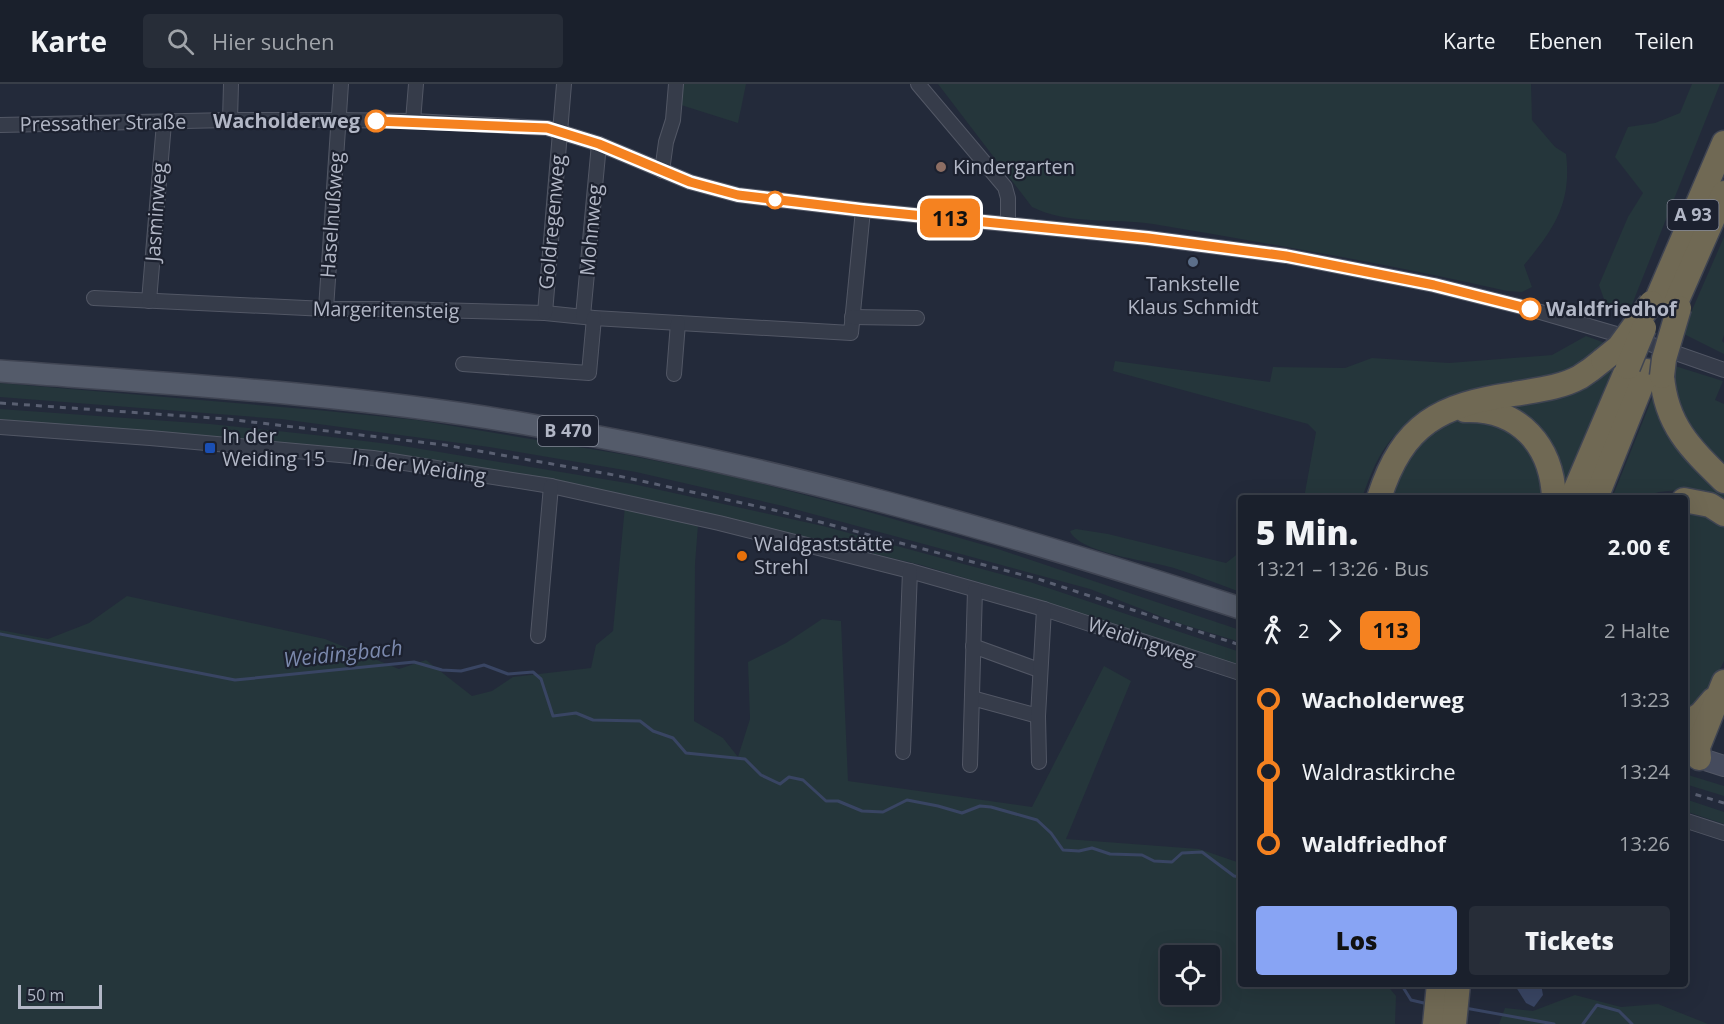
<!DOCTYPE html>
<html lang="de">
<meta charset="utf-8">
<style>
body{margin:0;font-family:"Open Sans",sans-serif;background:#272d38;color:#f1f3f6;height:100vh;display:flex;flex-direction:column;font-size:22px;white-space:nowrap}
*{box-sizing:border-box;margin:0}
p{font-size:20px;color:#9fa3a9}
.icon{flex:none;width:33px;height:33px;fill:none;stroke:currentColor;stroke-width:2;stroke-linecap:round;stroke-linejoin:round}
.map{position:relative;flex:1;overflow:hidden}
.sheet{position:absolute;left:1238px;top:411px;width:450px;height:492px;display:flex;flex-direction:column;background:#1a202c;border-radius:6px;box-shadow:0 6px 24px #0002,0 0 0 2px #383e48}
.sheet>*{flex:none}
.badge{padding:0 12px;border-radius:9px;font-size:21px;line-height:39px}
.controls{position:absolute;left:1160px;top:861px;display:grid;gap:12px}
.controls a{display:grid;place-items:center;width:60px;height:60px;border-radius:6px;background:#1a202c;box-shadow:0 6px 24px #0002,0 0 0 2px #383e48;font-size:30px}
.scale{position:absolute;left:18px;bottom:15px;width:84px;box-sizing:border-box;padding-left:6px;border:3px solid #b2b7c6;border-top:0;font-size:16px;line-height:21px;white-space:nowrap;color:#b2b7c6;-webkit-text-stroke:4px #1c212f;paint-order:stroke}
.map>.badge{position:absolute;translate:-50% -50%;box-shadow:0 0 0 3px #fff}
.legs{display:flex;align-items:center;gap:9px;height:66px;padding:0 18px;font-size:20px}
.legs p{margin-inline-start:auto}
.overview{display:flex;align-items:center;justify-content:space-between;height:102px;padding:0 18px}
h1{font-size:33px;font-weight:800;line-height:45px}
.primary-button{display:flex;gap:12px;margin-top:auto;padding:12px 18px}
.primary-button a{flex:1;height:69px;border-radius:6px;background:#88a4f4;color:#111;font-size:24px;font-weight:800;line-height:69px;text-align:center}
.primary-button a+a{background:#272d38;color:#f1f3f6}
ul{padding:0 18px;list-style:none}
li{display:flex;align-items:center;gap:21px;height:72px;font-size:22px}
li i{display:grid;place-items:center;width:9px;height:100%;margin:0 8px;background:currentColor}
li i::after{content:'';width:15px;height:15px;margin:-8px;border:4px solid;border-radius:50%;background:#1a202c}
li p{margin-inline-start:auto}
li:first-child i{background:linear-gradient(#0000 50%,currentColor 0)}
li:last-child i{background:linear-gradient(currentColor 50%,#0000 0)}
header{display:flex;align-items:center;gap:36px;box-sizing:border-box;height:84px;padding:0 30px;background:#1a202c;border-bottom:2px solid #383e48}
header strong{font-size:28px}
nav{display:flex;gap:33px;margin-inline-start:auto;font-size:21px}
.search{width:420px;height:54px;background:#272d38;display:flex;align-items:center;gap:15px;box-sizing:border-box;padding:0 21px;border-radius:6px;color:#9fa3a9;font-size:22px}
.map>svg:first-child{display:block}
.green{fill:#25363b;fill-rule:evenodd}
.water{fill:#394563}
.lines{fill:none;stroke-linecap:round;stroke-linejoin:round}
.stream{stroke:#394563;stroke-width:3}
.street-casing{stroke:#525765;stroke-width:16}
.secondary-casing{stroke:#525765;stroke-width:22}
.primary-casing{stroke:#404553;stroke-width:24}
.highway-casing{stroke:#3f4452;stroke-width:27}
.street{stroke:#363c4a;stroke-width:14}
.secondary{stroke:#454b5d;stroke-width:20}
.primary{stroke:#545b6a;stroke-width:21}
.highway{stroke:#706954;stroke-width:24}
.rail{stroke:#595f71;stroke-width:3;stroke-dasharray:6 6;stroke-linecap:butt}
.highway-bridge-casing{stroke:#3f4452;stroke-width:27;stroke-linecap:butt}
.highway-bridge{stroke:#706954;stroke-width:24}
.line-1-casing{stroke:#fff;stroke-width:14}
.line-1{stroke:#f58220;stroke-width:9}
.stop-1-dot{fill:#fff;stroke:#f58220;stroke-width:3}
.education-dot{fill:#8d6e63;stroke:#1c212f;stroke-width:2}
.service-dot{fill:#5c6f8a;stroke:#1c212f;stroke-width:2}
.transit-dot{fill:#1a4fb4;stroke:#1c212f;stroke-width:2}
.food-dot{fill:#e8710a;stroke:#1c212f;stroke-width:2}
.labels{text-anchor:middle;stroke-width:4.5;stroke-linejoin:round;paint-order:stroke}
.shield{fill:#1c212f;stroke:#858a99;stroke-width:1.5}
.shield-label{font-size:18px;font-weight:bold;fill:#b2b7c6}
.stop-label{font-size:20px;font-weight:bold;fill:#b2b7c6;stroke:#1c212f;text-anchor:end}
.street-label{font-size:20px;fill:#b2b7c6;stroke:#1c212f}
.poi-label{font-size:20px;fill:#b2b7c6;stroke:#1c212f;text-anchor:start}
.water-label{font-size:21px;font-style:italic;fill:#7b89ad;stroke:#1c212f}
</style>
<header>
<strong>Karte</strong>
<div class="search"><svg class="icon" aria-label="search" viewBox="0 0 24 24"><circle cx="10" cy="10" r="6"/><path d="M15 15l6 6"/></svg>Hier suchen</div>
<nav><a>Karte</a><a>Ebenen</a><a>Teilen</a></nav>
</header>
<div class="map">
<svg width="1724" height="940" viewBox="0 0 1724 940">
<rect width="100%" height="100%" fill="#232a3a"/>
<g class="green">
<path d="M682 0H746L738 39 681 21Z"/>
<path d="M938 0H1531L1532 36 1555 63 1566 70C1572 119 1554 145 1524 181L1532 203 1522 208 1507 207C1390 180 1271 160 1153 140 1113 134 1068 141 1032 123Z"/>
<path d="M1692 0H1720L1629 228 1605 218 1599 201 1628 133 1643 109 1615 73 1628 43 1655 39 1680 29Z"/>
<path d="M1724 153V251L1722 257 1724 259V270L1682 249Z"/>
<path d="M1586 252 1608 260 1578 285 1419 330C1385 355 1376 375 1362 414H1304L1316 348 1308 340 1113 287 1115 277 1270 298 1273 283 1345 284 1372 274 1449 279 1552 271Z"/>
<path d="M1617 277 1611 289 1560 411 1509 325 1510 319Z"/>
<path d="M1675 282 1723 297 1715 316 1724 320V384L1685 342 1672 304Z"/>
<path d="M0 299 317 326 417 336 627 371 736 393 858 425 998 465 1240 546V558L1175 538 1090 505 783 422 636 388 489 363 281 335 0 313Z"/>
<path d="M1655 307 1724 406V421L1695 408 1678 406 1659 408 1638 414H1612Z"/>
<path d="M0 325 210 340 315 351 397 361 633 400 823 442 1030 498 1240 568V584L1042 517 921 481 623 410 459 383 265 357 0 338Z"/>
<path d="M1474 331 1524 351 1548 414H1388L1408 371 1441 340Z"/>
<path d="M625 422 698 441 695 480 694 637 723 654 738 673 750 635 748 578 786 559 822 535 841 537 848 697 1032 723 1104 582 1131 597 1066 755 1199 765 1240 779V900H1386L1396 912 1395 940H0V546L48 555 89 539 127 512 325 555 399 585 426 576 472 612 492 607 513 593 591 584 596 561 613 547ZM1170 872H1209V910H1170Z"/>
<path d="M1685 426 1708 433 1724 443V577L1706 615 1685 634Z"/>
<path d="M1076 445 1108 450 1226 479 1240 468V508C1218 500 1196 491 1174 484 1151 477 1078 469 1070 447Z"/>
<path d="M1685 690 1724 702V712L1685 700Z"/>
<path d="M1685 715 1724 728V740L1685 727Z"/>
<path d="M1575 911 1621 923 1658 920 1708 940H1499L1505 924 1533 927Z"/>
</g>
<path class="water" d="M1514 900H1541L1543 911 1534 923 1526 919Z"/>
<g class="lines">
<g class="stream">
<path d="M0 550 235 596 414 578 442 586 461 587 484 581 508 590 533 588 541 595 553 632 576 629 593 636 640 637 653 647 673 654 686 669 745 675 761 691 780 700 789 693 803 696 826 717H838L862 727 883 728 907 716 938 722 962 729 980 722 991 723 1037 736 1051 749 1063 766 1079 767 1092 764 1110 770 1142 771 1154 777 1172 778 1182 769 1202 768 1234 792 1240 793"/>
<path d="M1401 900 1411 916 1428 920"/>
<path d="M1465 924 1554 940"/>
<path d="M1583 940 1597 921 1619 927 1632 940"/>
</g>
<g class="street-casing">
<g id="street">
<path d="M918 0 1005 103 1008 114V140"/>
<path d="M230 36 231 0"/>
<path d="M413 37 416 0"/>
<path d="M0 41 230 36H338L413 37 547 44 599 60 690 98 738 111 863 126 1148 154 1286 172 1434 201 1530 225 1647 259 1724 286"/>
<path d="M662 87 666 58 673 36 676 0"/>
<path d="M94 214 326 225H396L545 229 594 234 851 249 863 126"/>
<path d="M149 217 164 39"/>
<path d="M326 225 341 0"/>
<path d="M545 229 564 0"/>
<path d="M583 232 599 60"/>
<path d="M852 233 917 234"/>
<path d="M463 280 589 289 594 234"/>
<path d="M674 290 678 239"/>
<path d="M0 343 150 354 373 374 551 402 719 439 910 487 1044 525 1240 589"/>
<path d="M538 552 551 402"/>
<path d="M973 562 1039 586"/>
<path d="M972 614 1038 632"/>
<path d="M903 668 910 487"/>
<path d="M1039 678 1038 632 1044 525"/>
<path d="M970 681 975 506"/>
<path d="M1684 736 1724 749"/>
</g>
</g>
<g class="secondary-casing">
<path id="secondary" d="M1699 674 1724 682"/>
</g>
<g class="primary-casing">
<path id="primary" d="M0 287C176 300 352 310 526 340 769 380 1006 448 1240 524"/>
</g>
<g class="highway-casing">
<g id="highway">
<path d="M1655 220 1724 59"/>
<path d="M1674 223 1724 109"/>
<path d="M1662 292C1666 341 1690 364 1724 397"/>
<path d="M1465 326C1520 324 1552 362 1554 414"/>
<path d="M1379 414C1403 339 1440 321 1514 310 1536 306 1560 304 1580 293 1588 288 1596 282 1603 276"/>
<path d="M1572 414 1628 283"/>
<path d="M1596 414 1647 287"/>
<path d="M1684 416 1710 421 1724 430"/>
<path d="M1684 641 1701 630 1713 616"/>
<path d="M1699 674 1698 663 1724 598"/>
<path d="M1435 940 1439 900"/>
<path d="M1454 940 1458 900"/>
</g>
</g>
<use href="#street" class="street"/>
<use href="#secondary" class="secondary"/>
<use href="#primary" class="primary"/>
<use href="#highway" class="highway"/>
<g class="rail">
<path d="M0 319 227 335 445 361 614 391 774 426 1038 495 1240 561"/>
<path d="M1684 707 1724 719"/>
</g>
<g class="highway-bridge-casing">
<g id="highway-bridge">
<path d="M1603 276 1619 263 1651 219"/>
<path d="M1628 283 1644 244"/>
<path d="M1662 292 1664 275 1679 224"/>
</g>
</g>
<use href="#highway-bridge" class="highway-bridge"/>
</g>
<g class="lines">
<g class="line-1-casing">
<path id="line-1" d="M376 37 547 44 599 60 690 98 738 111 863 126 1148 154 1286 172 1434 201 1530 225"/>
</g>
<use href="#line-1" class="line-1"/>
</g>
<g class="stop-1-dot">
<circle cx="376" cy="37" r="10"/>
<circle cx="775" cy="116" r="8"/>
<circle cx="1530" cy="225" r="10"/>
</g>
<circle class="education-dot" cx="941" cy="83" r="6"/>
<circle class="service-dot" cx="1193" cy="178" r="6"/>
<rect class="transit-dot" x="204" y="358" width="12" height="12" rx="3"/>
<circle class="food-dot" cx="742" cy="472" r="6"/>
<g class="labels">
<g class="shield">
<rect x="1667.5" y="116" width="51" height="30" rx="4.5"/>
<rect x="538" y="332" width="60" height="30" rx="4.5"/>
</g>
<g class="shield-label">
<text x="1693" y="137">A 93</text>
<text x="568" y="353">B 470</text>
</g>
<g class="stop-label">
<text x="360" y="44">Wacholderweg</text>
<text x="1546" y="232" text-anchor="start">Waldfriedhof</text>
</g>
<g class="street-label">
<text transform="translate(103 39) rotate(-1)" y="7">Pressather Straße</text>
<text transform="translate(156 128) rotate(-86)" y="7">Jasminweg</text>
<text transform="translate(332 131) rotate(-86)" y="7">Haselnußweg</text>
<text transform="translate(552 138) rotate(-85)" y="7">Goldregenweg</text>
<text transform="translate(591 146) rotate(-85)" y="7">Mohnweg</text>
<text transform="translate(386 226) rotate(1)" y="7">Margeritensteig</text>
<text transform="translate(419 383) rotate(8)" y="7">In der Weiding</text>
<text transform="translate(1142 557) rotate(18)" y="7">Weidingweg</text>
</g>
<g class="poi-label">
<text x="953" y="90">Kindergarten</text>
<text x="1193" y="207" text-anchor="middle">Tankstelle<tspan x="1193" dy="23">Klaus Schmidt</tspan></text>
<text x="222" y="359">In der<tspan x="222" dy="23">Weiding 15</tspan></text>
<text x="754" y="467">Waldgaststätte<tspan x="754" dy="23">Strehl</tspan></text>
</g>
<g class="water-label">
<text transform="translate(343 570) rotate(-6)" y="7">Weidingbach</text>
</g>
</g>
</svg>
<div class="controls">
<a><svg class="icon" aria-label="locate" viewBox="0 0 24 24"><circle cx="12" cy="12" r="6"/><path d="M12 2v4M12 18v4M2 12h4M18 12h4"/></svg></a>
</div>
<div class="scale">50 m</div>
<b class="badge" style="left:950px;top:134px;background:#f58220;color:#111">113</b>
<section class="sheet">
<div class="overview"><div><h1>5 Min.</h1><p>13:21 – 13:26 · Bus</p></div><b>2.00 €</b></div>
<div class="legs"><svg class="icon" aria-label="walk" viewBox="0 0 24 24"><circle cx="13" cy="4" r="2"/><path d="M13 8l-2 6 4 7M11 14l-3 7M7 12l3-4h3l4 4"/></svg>2<svg class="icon" aria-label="forward" viewBox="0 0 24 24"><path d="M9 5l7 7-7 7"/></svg><b class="badge" style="background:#f58220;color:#111">113</b><p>2 Halte</p></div>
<ul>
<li><i style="color:#f58220"></i><b>Wacholderweg</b><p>13:23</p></li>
<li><i style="color:#f58220"></i><span>Waldrastkirche</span><p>13:24</p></li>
<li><i style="color:#f58220"></i><b>Waldfriedhof</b><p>13:26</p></li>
</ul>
<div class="primary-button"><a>Los</a><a>Tickets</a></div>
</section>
</div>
